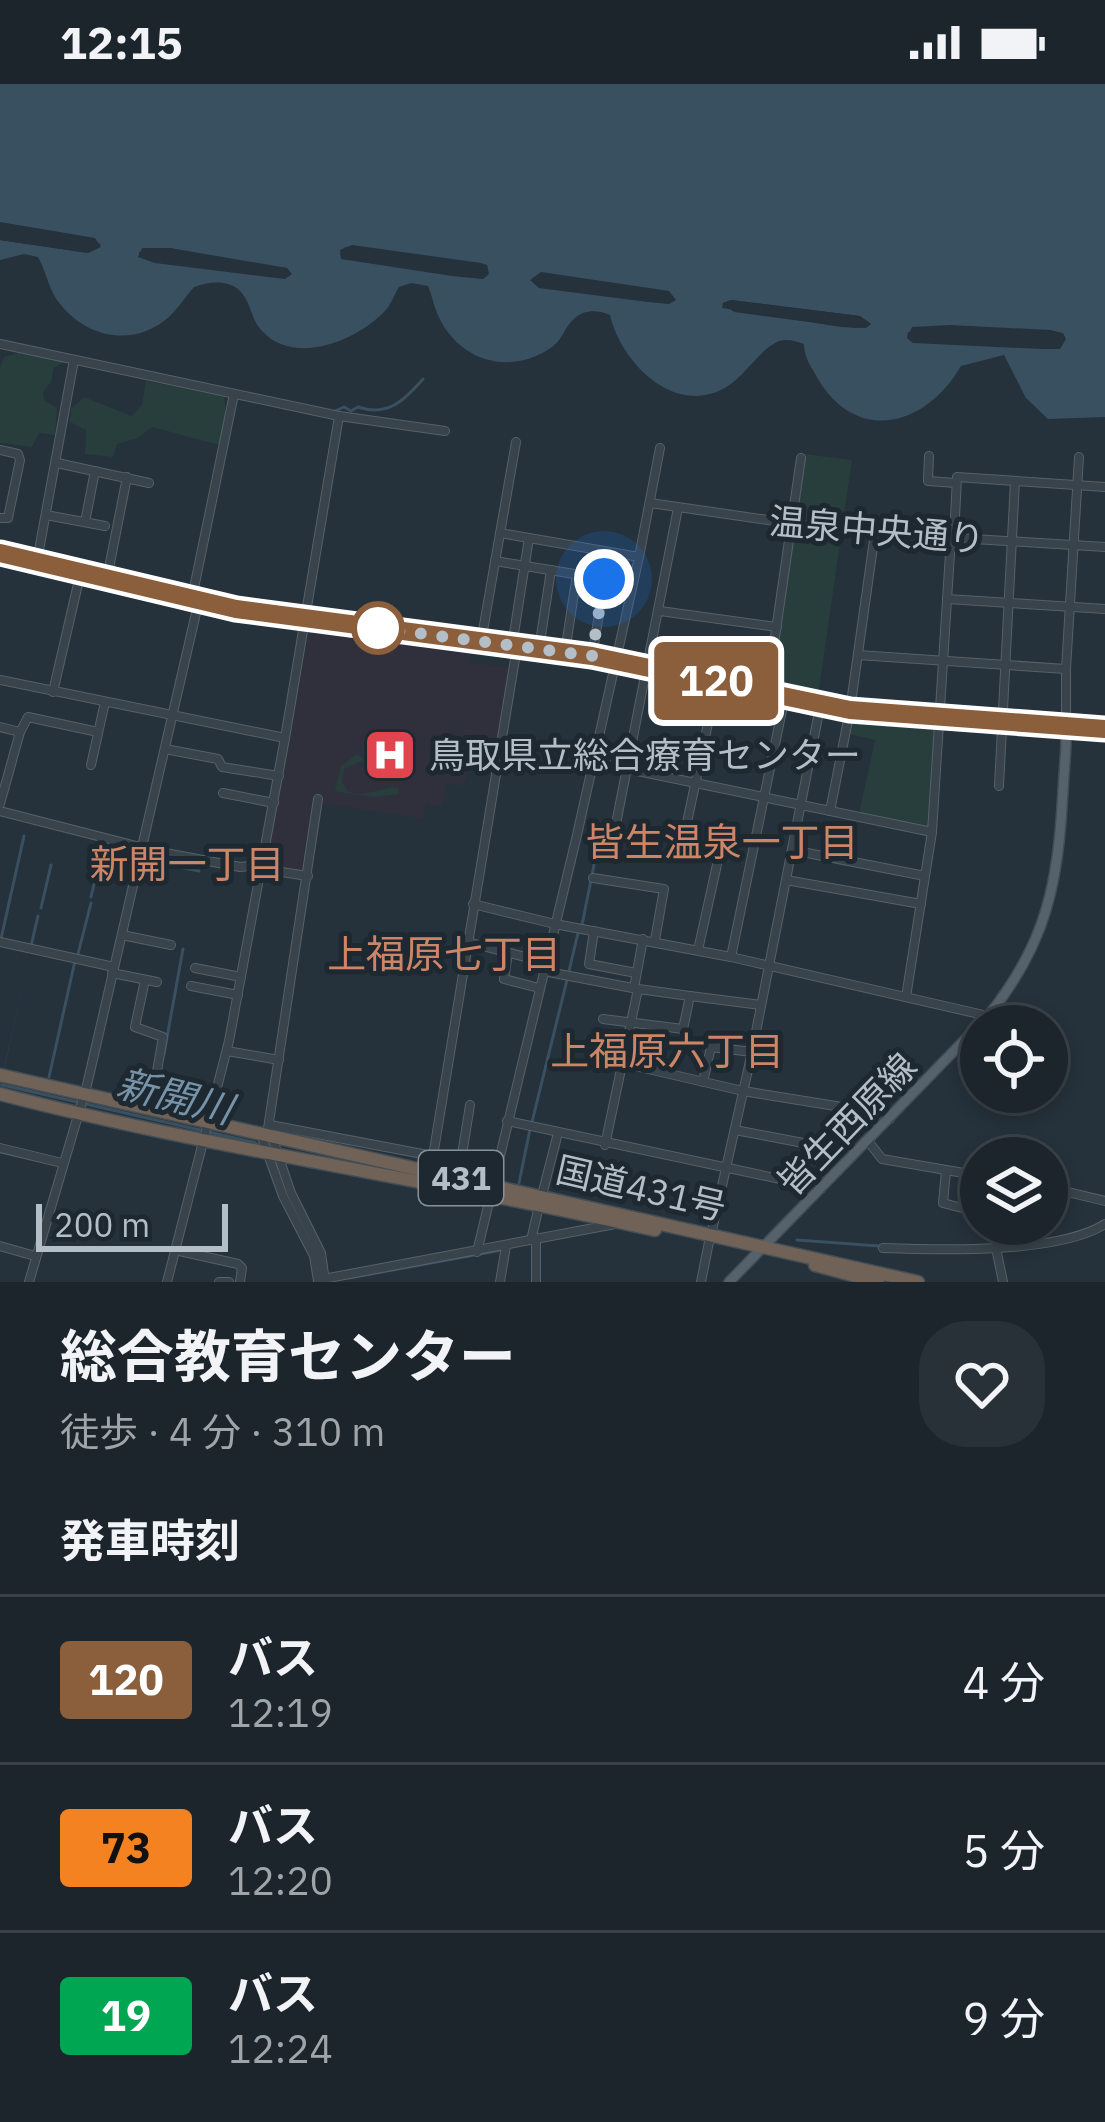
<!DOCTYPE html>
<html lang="ja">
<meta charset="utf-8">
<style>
body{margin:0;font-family:"IBM Plex Sans","Noto Sans JP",sans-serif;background:#293138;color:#f1f3f6;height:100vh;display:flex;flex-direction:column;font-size:45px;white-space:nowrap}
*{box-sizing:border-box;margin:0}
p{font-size:39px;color:#a0a5a9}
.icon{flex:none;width:66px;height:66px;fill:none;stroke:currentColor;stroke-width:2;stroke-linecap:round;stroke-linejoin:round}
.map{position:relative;height:1198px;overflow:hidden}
.side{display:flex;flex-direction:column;background:#1c252c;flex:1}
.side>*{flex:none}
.badge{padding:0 24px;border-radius:9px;font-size:42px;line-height:78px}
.fabs{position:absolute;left:960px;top:921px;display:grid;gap:24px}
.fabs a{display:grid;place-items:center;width:108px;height:108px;border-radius:50%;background:#1c252c;box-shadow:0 6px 18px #0003,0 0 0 3px #3a4248;font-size:60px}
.scale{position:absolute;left:36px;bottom:30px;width:192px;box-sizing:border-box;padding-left:12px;border:6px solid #b4bec6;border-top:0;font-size:33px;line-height:42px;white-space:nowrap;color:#b4bec6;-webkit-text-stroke:9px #1d2830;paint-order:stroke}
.you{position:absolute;width:60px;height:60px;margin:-30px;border:9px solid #fff;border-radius:50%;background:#1a73e8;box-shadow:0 0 0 18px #1a73e833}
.map>.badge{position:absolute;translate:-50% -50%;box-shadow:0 0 0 6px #fff}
h2{padding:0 60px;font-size:45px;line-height:108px}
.round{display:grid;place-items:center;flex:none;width:126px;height:126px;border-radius:48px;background:#293138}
.overview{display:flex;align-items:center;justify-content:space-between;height:204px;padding:0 60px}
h1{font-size:57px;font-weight:700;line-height:90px}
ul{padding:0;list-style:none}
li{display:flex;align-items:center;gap:36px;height:168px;padding:0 60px;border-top:3px solid #3a4248}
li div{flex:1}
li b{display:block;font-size:45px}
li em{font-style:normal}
li .badge{min-width:132px;font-weight:700;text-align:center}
.status{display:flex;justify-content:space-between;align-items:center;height:84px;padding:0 60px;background:#1c252c;direction:ltr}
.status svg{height:33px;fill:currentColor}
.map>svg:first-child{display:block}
.medical{fill:#30303c}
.green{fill:#273e3c}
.water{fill:#395061;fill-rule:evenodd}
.pier{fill:#25313b;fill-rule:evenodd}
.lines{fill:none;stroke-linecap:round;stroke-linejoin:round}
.stream{stroke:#395061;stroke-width:3}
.minor-casing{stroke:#566169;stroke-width:10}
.major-casing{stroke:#414c54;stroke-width:12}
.highway-casing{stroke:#434e56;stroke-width:15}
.minor{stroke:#38434b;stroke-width:8}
.major{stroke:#56626b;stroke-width:9}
.highway{stroke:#706256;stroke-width:12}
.line-casing{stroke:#fff;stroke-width:27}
.line{stroke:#8b5e3c;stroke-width:18}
.walk{stroke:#b4bec6;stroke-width:12;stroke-dasharray:0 21.6}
.stop-dot{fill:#fff;stroke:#8b5e3c;stroke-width:6}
.labels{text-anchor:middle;stroke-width:10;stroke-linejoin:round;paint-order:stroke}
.shield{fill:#1d2830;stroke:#879199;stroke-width:3}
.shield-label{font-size:33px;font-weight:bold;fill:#b4bec6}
.street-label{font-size:36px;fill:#b4bec6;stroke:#1d2830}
.poi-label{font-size:36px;fill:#b4bec6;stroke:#1d2830;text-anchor:start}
.neighbourhood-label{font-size:39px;fill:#cd8568;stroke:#1d2830}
.water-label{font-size:39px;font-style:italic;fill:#7693a8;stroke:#1d2830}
</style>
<div class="status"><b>12:15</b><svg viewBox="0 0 49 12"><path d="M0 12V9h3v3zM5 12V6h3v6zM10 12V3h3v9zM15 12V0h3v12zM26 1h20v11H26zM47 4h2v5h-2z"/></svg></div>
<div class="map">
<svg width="1105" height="1198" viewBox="0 0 1105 1198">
<rect width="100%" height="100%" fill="#25313b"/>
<path class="medical" d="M307 542 469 564V578L511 583 493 682 470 679 463 702 446 699 443 723 426 720 423 735 314 718 300 788 265 780Z"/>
<g class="green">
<path d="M22 268 67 277 54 283 51 298 43 308 44 316 57 324 55 351 39 349 32 363 0 359V284L4 273Z"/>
<path d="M146 297 224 312 226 333 219 361 152 343 138 354 117 360 113 373 85 370 86 346 70 338 71 325 84 313 132 332 142 321Z"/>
<path d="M804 370 852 376 818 612 771 602Z"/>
<path d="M852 635 937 642 930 743 859 730 875 656 849 650Z"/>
<path d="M357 670 364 676 344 685 342 697 347 707C365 716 379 702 398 704L399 710 373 713 335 707 341 682Z"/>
</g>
<g class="water">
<path d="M0 0H1105V333L1048 335 1026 314 1004 271 961 282C927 341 858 362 818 295 811 282 804 274 804 260 795 257 786 254 777 258 759 267 746 290 728 302 676 335 621 279 610 231 599 226 585 225 575 234 565 242 563 255 552 263 510 293 457 277 437 229 433 220 432 211 428 202L411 199 399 203C394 211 391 221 384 228 357 256 296 282 263 248 251 237 251 217 239 206 227 195 208 198 194 203 186 212 179 223 170 232 134 265 84 254 57 216 48 203 46 187 38 173L24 170 0 176V156L88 169 101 160 0 139ZM345 163 488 184 483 194 340 171ZM170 164 292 190 139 173V168ZM541 189 676 215 531 196ZM731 216 860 232 871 240 855 244 734 228 723 219ZM1050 246 1065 255 1059 264 907 254 908 248Z"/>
<path d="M31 866 1 999 255 1057C286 1077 316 1155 320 1191 304 1155 283 1084 254 1060L0 1002Z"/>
</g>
<g class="pier">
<path d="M0 138 95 154 101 163 88 169 0 156V150L95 161 0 145Z"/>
<path d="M352 161 481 179 487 181 489 190 483 195 452 192 341 175 340 166Z"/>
<path d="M142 164H170L287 184 292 190 285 195 155 179 138 173Z"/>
<path d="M541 188 669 207 676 216 669 220 648 218 539 204 530 196Z"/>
<path d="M731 216 859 232 871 240 866 244 841 243 722 224 723 219Z"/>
<path d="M950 241 1050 246 1063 249 1066 255 1060 265H1042L913 259 907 254 912 243ZM950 248 1018 249 1059 255 1058 258H1042L913 252Z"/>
</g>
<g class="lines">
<g class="stream">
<path d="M335 327 344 323 351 327 358 323C387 333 404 317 423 295"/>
<path d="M104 768 132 774"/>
<path d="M149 777 199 787"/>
<path d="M91 813 104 757"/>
<path d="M41 824 51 781"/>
<path d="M582 841 598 761"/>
<path d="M1 855 24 752"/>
<path d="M31 862 38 832"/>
<path d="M78 870 91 819"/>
<path d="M569 887 578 849"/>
<path d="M164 970 183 865"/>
<path d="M49 993 75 877"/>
<path d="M532 1038 567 896"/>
<path d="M519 1099 530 1045"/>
<path d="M797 1156 879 1162"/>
<path d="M349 1194 502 1166"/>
</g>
<g class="minor-casing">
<g id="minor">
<path d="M0 260 339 332 445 347"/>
<path d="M0 366 18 370 20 376 8 434H0"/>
<path d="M929 372 928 397 956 399"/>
<path d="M57 379 149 399"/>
<path d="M650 419 844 447 1105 463"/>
<path d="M46 431 105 442"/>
<path d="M85 438 95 387"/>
<path d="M954 454 957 393 1105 403"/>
<path d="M639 473 660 364"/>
<path d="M37 477 74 276"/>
<path d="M495 477 605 495 609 468"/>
<path d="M107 494 127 393"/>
<path d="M192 514 234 310"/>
<path d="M947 515 1105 525"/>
<path d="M660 527 777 543"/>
<path d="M481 558 516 358"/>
<path d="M512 562 529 454"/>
<path d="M539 565 551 486"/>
<path d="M565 568 577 490"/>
<path d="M858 571 1066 585"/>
<path d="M592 572 605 495"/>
<path d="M0 596 285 654"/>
<path d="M53 608 81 487"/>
<path d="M767 608 801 374"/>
<path d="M1066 642V585L1079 373"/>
<path d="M0 643 20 648 0 720"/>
<path d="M20 648 28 633 98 648"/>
<path d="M165 665 218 675 222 683 279 692"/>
<path d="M594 678 932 748 951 454"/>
<path d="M91 681 105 618"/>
<path d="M999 702 1015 397"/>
<path d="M223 709 274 719"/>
<path d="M0 727 160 768 240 783 262 781"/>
<path d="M830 727 850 626 875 449"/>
<path d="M614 750 678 424"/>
<path d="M682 762 717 597"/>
<path d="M792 766 925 792"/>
<path d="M261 785 308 792"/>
<path d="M593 794 664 805 655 856"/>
<path d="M786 796 921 820"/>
<path d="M473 820 555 840 731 873 988 932"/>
<path d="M594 847 589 880 636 889"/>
<path d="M122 851 171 861"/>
<path d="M0 858 114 883"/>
<path d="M467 858 545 878"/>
<path d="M698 866 718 776"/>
<path d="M508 869 504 895 539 904"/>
<path d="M731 873 785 612"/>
<path d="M195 884 241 893"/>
<path d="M543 887 638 905 605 1061"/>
<path d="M112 889 157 898"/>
<path d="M145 896 135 943 163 953 150 1027"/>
<path d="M191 902 238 911"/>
<path d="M634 904 643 855"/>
<path d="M690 912 761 921"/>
<path d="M906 913 932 748"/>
<path d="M603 935 683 945 690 912 638 905"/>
<path d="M227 967 279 976"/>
<path d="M622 979 743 1007 879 1029 890 1035"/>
<path d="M703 998 711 963 752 968 819 628"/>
<path d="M507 1037 822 1104"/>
<path d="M270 1041 433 1072"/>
<path d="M735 1046 835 1065 851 1074"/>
<path d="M261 1051 283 1112 314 1172 318 1197"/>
<path d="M267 1051 318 715"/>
<path d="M272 1053 291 1109 321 1169 325 1197"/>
<path d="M868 1057 882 1075 981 1092"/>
<path d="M0 1064 62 1079"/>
<path d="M461 1077 470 1021"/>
<path d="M495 1085 433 1072 517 563"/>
<path d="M946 1087 943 1119 981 1129"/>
<path d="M1047 1103 1105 1117"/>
<path d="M542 1111 558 1049"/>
<path d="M711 1151 752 968"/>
<path d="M531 1156 539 1122"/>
<path d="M1027 1159 1030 1140"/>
<path d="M0 1162 35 1172"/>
<path d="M883 1164C939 1166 1058 1170 1105 1140"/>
<path d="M996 1164 1003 1198"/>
<path d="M175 1166 238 1180 242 1184 240 1198"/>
<path d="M477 1168 577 751 639 473 500 449"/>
<path d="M318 1196 615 1140"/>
<path d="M29 1198 87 1001 199 516"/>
<path d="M167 1198 229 957 285 654 339 332"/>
<path d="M219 1198H229"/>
<path d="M500 1198 506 1162"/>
<path d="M536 1198V1154"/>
<path d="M701 1198 709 1158"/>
</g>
</g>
<g class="major-casing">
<g id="major">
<path d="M0 469 236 525 592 572 850 626 1105 645"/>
<path d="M729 1198 988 932C1047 859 1058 799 1063 707 1064 685 1067 664 1066 642"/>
</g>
</g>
<g class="highway-casing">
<g id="highway">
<path d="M0 991 918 1198"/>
<path d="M0 1010C216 1066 437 1096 655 1146"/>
<path d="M815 1181 878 1198"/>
</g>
</g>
<use href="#minor" class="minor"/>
<use href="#major" class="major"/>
<use href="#highway" class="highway"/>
</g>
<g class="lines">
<g class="line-casing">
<path id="line" d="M0 469 236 525 592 572 850 626 1105 645"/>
</g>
<use href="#line" class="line"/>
<path class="walk" d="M378 544 592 572 604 495"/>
</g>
<defs>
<g id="hospital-square" transform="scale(2.7)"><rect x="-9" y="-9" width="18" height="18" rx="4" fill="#e0444e" stroke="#1d2830"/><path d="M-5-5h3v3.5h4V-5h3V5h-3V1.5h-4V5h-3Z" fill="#fff"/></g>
</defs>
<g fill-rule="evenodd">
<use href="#hospital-square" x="390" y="671"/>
</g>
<circle class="stop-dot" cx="378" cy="544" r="24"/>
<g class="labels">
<rect class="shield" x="419" y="1067" width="84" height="54" rx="9"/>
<g class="shield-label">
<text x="461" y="1106">431</text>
</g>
<g class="street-label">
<text transform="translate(877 446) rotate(5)" y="13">温泉中央通り</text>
<text transform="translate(847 1040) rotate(-46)" y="13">皆生西原線</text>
<text transform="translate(641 1104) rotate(13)" y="13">国道431号</text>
</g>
<g class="poi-label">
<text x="429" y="684">鳥取県立総合療育センター</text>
</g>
<g class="neighbourhood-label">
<text x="722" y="772">皆生温泉一丁目</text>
<text x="187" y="794">新開一丁目</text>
<text x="444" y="884">上福原七丁目</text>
<text x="667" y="981">上福原六丁目</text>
</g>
<g class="water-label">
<text transform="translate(175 1012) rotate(14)" y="14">新開川</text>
</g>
</g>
</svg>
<div class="fabs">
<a><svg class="icon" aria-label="locate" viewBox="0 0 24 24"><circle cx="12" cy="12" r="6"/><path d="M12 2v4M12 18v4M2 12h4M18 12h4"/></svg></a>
<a><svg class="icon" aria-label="layers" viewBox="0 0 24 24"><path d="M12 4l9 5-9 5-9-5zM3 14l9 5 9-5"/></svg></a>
</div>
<div class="scale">200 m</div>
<div class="you" style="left:604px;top:495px"></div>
<b class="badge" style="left:716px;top:597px;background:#8b5e3c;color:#fff">120</b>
</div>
<section class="side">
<div class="overview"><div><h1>総合教育センター</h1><p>徒歩 · 4 分 · 310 m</p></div><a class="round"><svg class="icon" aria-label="heart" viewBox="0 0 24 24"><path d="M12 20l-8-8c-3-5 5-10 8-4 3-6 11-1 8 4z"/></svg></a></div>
<h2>発車時刻</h2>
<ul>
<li><span class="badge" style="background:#8b5e3c;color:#fff">120</span><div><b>バス</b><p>12:19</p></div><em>4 分</em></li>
<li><span class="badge" style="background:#f58220;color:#111">73</span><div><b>バス</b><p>12:20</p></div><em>5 分</em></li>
<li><span class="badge" style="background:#00a651;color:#fff">19</span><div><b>バス</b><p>12:24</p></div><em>9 分</em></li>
</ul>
</section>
